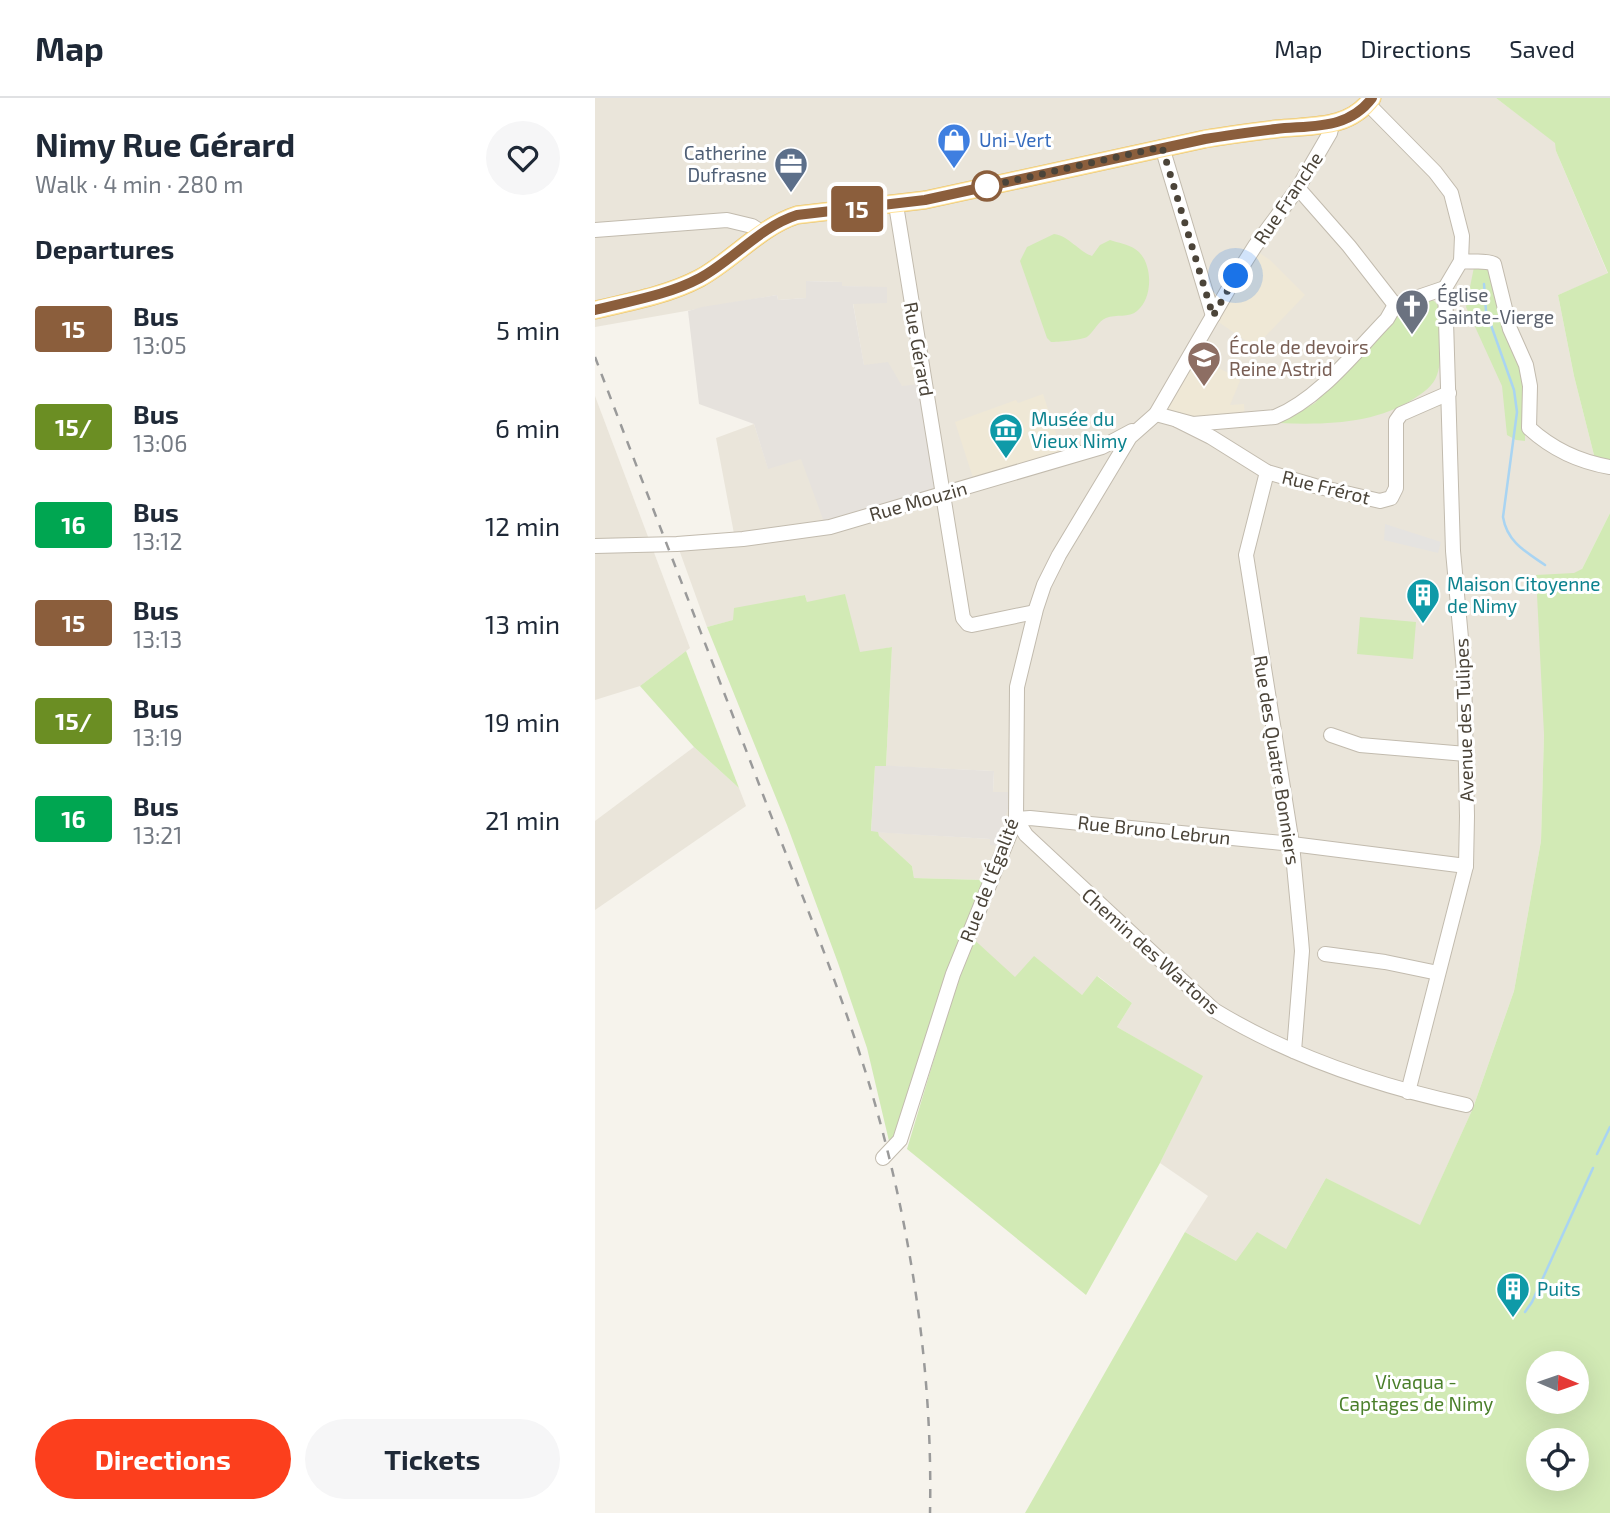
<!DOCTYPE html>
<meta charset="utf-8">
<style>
body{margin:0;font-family:"Exo 2",sans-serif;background:#f6f6f7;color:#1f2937;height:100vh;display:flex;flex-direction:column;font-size:26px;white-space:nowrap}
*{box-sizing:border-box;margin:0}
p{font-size:23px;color:#747a83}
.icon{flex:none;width:38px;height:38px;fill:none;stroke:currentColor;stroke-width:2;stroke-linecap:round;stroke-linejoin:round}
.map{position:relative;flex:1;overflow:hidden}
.side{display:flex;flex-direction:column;background:#fff;width:595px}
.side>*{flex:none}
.badge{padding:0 14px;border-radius:5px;font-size:24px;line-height:46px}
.needle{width:46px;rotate:92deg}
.buttons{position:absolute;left:931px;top:1253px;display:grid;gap:14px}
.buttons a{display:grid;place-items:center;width:63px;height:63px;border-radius:50%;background:#fff;box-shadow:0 7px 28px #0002;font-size:35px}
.you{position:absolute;width:35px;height:35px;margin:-18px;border:5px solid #fff;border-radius:50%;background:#1a73e8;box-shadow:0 0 0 10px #1a73e833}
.map>.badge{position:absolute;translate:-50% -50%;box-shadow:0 0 0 4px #fff}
h2{padding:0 35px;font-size:26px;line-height:63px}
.round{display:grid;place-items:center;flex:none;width:74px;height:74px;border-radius:37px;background:#f6f6f7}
.overview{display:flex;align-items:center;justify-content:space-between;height:119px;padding:0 35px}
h1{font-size:33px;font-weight:700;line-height:52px}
.button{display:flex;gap:14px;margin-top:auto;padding:14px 35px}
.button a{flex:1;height:80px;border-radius:42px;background:#fc3f1d;color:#fff;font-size:28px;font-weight:700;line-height:80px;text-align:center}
.button a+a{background:#f6f6f7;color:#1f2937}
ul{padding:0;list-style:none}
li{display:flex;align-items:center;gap:21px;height:98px;padding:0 35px}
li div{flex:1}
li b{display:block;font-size:26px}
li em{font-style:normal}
li .badge{min-width:77px;font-weight:700;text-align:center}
header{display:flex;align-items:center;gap:42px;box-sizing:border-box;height:98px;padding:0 35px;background:#fff;border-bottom:2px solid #e0e1e3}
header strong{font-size:33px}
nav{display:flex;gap:38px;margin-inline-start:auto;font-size:24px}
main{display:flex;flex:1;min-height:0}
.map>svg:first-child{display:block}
.residential{fill:#eae5da}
.industrial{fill:#e6e2dd}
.education{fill:#efe8d6}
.green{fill:#d2eab5;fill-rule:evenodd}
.parking{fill:#e5e3e0}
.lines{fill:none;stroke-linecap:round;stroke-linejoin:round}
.stream{stroke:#a9d4f2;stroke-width:2.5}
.minor-casing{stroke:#c2bbae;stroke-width:16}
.major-casing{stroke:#e6c16a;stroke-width:19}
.minor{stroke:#fff;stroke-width:14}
.major{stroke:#ffe39c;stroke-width:18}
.rail{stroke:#9a9a9a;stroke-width:2.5;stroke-dasharray:9 9;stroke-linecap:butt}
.line-casing{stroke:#fff;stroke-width:16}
.line{stroke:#8b5e3c;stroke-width:10}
.walk{stroke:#4b4439;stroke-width:7;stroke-dasharray:0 12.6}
.stop-dot{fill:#fff;stroke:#8b5e3c;stroke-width:3.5}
.labels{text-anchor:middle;stroke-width:6;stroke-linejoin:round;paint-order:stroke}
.shop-label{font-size:19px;fill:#366cbe;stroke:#fff;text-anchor:start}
.service-label{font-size:19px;fill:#4e5e75;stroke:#fff;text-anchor:end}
.street-label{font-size:19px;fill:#4b4439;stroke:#fff}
.worship-label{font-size:19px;fill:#5b616d;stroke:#fff;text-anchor:start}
.education-label{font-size:19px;fill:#785e54;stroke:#fff;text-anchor:start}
.culture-label{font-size:19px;fill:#0d838f;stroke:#fff;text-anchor:start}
.park-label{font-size:19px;fill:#4a7f2a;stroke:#fff}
</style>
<header>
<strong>Map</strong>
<nav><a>Map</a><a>Directions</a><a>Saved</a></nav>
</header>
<main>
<section class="side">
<div class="overview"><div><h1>Nimy Rue Gérard</h1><p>Walk · 4 min · 280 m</p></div><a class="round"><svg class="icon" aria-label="heart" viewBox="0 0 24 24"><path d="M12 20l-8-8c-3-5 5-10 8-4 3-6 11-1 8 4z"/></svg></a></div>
<h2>Departures</h2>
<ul>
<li><span class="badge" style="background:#8b5e3c;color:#fff">15</span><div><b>Bus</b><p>13:05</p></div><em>5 min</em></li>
<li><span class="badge" style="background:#6b8e23;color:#fff">15/</span><div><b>Bus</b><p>13:06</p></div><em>6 min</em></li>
<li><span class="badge" style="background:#00a651;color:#fff">16</span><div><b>Bus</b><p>13:12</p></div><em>12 min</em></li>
<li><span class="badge" style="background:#8b5e3c;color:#fff">15</span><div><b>Bus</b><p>13:13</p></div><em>13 min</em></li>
<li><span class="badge" style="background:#6b8e23;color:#fff">15/</span><div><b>Bus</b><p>13:19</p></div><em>19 min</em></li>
<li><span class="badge" style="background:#00a651;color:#fff">16</span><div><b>Bus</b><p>13:21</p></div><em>21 min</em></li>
</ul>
<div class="button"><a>Directions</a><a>Tickets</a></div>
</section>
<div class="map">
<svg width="1015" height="1415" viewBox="0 0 1015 1415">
<rect width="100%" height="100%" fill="#f6f3ec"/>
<g class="residential">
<path d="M0 0H901L961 45V53L1013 176 963 197 979 278 1001 365 1015 369V415L987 471 949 636 946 743 919 893 878 1010 825 1128 731 1080 691 1151 641 1163 590 1134 613 1098 565 1065 607 978 522 929 537 905 503 878 487 897 420 880 368 832 387 782 319 780 317 768 283 738V734L396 741 413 694H398L399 673 291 668 297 549 265 555 212 504 210 497 139 511V522L112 529 82 446 140 441 121 340 159 326 173 370 307 288 269 268 258 205 292 190 247 188V184L211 183V200L183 202 182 197 0 229Z"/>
<path d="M0 298 95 550 45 588 0 602Z"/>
<path d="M99 649 144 690 151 708 0 812V723Z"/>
</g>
<g class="industrial">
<path d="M211 183 247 184V188L292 189V205L258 206 269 267 293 264 307 288 324 286 342 392 229 424 206 361 173 371 159 326 104 306 93 213 107 209 182 197 183 202 211 200Z"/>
<path d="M280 667 399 673 398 694H414L413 710 402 748 395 747V741L276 734Z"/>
</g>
<g class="education">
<path d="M663 154 675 162 710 197 660 249 622 223Z"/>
<path d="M596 256 643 280 645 283 635 307 649 306 650 322 611 325 561 316Z"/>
<path d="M448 296 467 354 380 386 360 324 421 302 423 305Z"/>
</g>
<g class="green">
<path d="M901 0H1015V369L1001 365 979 278 963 197 1013 175 961 53 960 45Z"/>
<path d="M459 136C474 138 483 153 497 158L505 147 515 142C523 145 533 146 540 151 558 162 559 200 542 213 534 220 521 216 511 220 503 223 499 234 492 239 487 242 462 244 456 244L452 240 425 163 432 149Z"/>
<path d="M894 163 931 267 930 343 921 342 912 337 907 288 871 209 879 169Z"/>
<path d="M835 200C848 207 848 226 847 239 846 251 846 266 842 277 838 288 829 294 820 300 781 326 730 327 684 325L720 305 800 214Z"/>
<path d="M1015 415V1415H430L590 1134 641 1163 662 1134 691 1151 731 1080 825 1127 878 1010 919 893 946 743 949 636 941 477 979 475 987 471ZM943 1265H982V1304H943ZM943 1342H982V1381H943Z"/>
<path d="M250 496 265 554 297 549 291 668H280L276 733 283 734 284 738 317 768 319 780 388 782 353 870 300 1043H294L272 950 243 865 192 727 112 529 138 522 139 510 210 497 212 504Z"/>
<path d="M765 519 821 524 818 561 762 556Z"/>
<path d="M91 553 144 690 99 649 45 588Z"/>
<path d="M373 836 420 879 439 858 487 897 502 878 537 905 522 929 608 978 565 1065 491 1197 312 1051 360 891Z"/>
</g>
<path class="parking" d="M790 426 846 444 843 455 789 442Z"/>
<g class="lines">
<g class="stream">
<path d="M889 186 891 213 919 292 922 314 908 419C912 444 931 454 950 467"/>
<path d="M1002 1056 1015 1029"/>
<path d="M930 1214 937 1204 998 1070"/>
</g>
<g class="minor-casing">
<g id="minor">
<path d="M773 6 840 74 856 95 867 138 866 163 850 190 858 453 869 573 872 718 871 768 813 994"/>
<path d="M567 49 618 218"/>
<path d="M703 90 754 148 800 207"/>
<path d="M301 107 368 520 373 526 377 527 440 514"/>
<path d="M0 132 132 122 157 128 168 135"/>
<path d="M866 163C877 165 889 161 899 166L915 231 931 267 935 288 934 330C957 351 985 364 1015 369"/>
<path d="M561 316 598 326 680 319C724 301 760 254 792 221L800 207 850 190"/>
<path d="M582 322 616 339 672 374 720 388 785 403 796 400 801 390V323L806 316 854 295"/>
<path d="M672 374 651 457 697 746 706 841 707 853 699 953"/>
<path d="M0 448 82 446 148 441 235 429 507 349 537 333"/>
<path d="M736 637 765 647 871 656"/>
<path d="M421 721 431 737 619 912C696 959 783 988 871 1007"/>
<path d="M421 721 435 720 697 746 871 768"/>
<path d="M730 856 790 864 843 875"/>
<path d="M288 1060 305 1042 358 876 421 721 422 589 441 511 449 487 464 457 535 339 561 316 641 178 660 148 703 90 735 35 737 27"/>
</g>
</g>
<g class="major-casing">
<path id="major" d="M0 212C35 204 73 197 105 180 138 162 165 129 202 117L330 102 610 41C634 37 657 34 681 31 717 27 753 32 777 0"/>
</g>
<use href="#minor" class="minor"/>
<use href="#major" class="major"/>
<path class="rail" d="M0 259C56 407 114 554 170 702 206 795 244 887 273 982 315 1121 338 1270 335 1415"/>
</g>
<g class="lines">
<g class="line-casing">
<path id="line" d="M0 212C35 203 73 197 105 180 138 162 165 129 202 117L330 102 610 41C634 37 657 34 681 31 717 27 753 32 777 0"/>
</g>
<use href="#line" class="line"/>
<path class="walk" d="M392 88 389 89 567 49 618 218 641 178"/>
</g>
<defs>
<g id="shop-pin" transform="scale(1.75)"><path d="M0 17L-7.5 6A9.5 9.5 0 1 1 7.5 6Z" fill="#3f7fe0" stroke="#fff"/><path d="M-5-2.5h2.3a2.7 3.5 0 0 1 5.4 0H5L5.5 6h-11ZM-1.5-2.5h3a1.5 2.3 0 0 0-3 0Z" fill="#fff"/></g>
<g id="office-pin" transform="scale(1.75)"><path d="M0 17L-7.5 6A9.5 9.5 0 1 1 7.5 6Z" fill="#5c6f8a" stroke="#fff"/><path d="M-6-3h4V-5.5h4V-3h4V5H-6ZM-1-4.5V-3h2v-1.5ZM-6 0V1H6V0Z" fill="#fff"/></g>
<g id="church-pin" transform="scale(1.75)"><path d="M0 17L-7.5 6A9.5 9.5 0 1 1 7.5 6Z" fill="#6b7280" stroke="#fff"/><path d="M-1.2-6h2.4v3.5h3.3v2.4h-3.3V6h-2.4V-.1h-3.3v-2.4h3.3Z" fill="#fff"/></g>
<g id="school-pin" transform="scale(1.75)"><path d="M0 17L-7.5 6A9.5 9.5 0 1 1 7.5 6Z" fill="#8d6e63" stroke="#fff"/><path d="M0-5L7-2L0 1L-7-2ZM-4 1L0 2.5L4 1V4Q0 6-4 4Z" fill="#fff"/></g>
<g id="museum-pin" transform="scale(1.75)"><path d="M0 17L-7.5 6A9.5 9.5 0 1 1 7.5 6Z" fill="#0f9aa8" stroke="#fff"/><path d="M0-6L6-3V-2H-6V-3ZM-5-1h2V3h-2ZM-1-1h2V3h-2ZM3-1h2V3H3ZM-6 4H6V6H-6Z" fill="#fff"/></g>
<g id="building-pin" transform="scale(1.75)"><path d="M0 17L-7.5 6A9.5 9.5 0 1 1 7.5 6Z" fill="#0f9aa8" stroke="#fff"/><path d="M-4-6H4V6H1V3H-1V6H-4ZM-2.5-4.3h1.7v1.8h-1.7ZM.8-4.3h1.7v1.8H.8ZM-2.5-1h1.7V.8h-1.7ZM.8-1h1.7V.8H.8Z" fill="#fff"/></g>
</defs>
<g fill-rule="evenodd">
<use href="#shop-pin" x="359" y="42"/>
<use href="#office-pin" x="196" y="66"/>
<use href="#church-pin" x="817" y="208"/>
<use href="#school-pin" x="609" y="260"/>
<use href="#museum-pin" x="411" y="332"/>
<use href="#building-pin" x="828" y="497"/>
<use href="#building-pin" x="918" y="1191"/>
</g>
<circle class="stop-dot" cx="392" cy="88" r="14"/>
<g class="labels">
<g class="shop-label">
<text x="384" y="49">Uni-Vert</text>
</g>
<g class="service-label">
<text x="172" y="62">Catherine<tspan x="172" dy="22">Dufrasne</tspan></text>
</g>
<g class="street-label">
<text transform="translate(693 100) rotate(-56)" y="7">Rue Franche</text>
<text transform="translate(324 251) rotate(80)" y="7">Rue Gérard</text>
<text transform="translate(731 389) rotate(14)" y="7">Rue Frérot</text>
<text transform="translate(323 403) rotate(-16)" y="7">Rue Mouzin</text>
<text transform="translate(869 622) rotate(-92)" y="7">Avenue des Tulipes</text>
<text transform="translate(682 662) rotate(81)" y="7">Rue des Quatre Bonniers</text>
<text transform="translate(559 732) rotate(6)" y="7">Rue Bruno Lebrun</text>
<text transform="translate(394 782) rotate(-69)" y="7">Rue de l'Égalité</text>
<text transform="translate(556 853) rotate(42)" y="7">Chemin des Wartons</text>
</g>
<g class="worship-label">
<text x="842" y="204">Église<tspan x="842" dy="22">Sainte-Vierge</tspan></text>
</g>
<g class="education-label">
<text x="634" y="256">École de devoirs<tspan x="634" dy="22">Reine Astrid</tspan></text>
</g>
<g class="culture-label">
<text x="436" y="328">Musée du<tspan x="436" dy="22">Vieux Nimy</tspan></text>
<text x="852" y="493">Maison Citoyenne<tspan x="852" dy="22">de Nimy</tspan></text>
<text x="942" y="1198">Puits</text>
</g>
<g class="park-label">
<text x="821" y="1291">Vivaqua -<tspan x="821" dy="22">Captages de Nimy</tspan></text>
</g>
</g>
</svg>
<div class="buttons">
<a><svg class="needle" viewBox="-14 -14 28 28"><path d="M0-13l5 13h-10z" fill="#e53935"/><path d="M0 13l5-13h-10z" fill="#747a83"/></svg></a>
<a><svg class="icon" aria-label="locate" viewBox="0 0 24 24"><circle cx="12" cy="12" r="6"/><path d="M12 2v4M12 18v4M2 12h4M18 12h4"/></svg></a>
</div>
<div class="you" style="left:641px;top:178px"></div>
<b class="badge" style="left:262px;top:111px;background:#8b5e3c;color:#fff">15</b>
</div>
</main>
